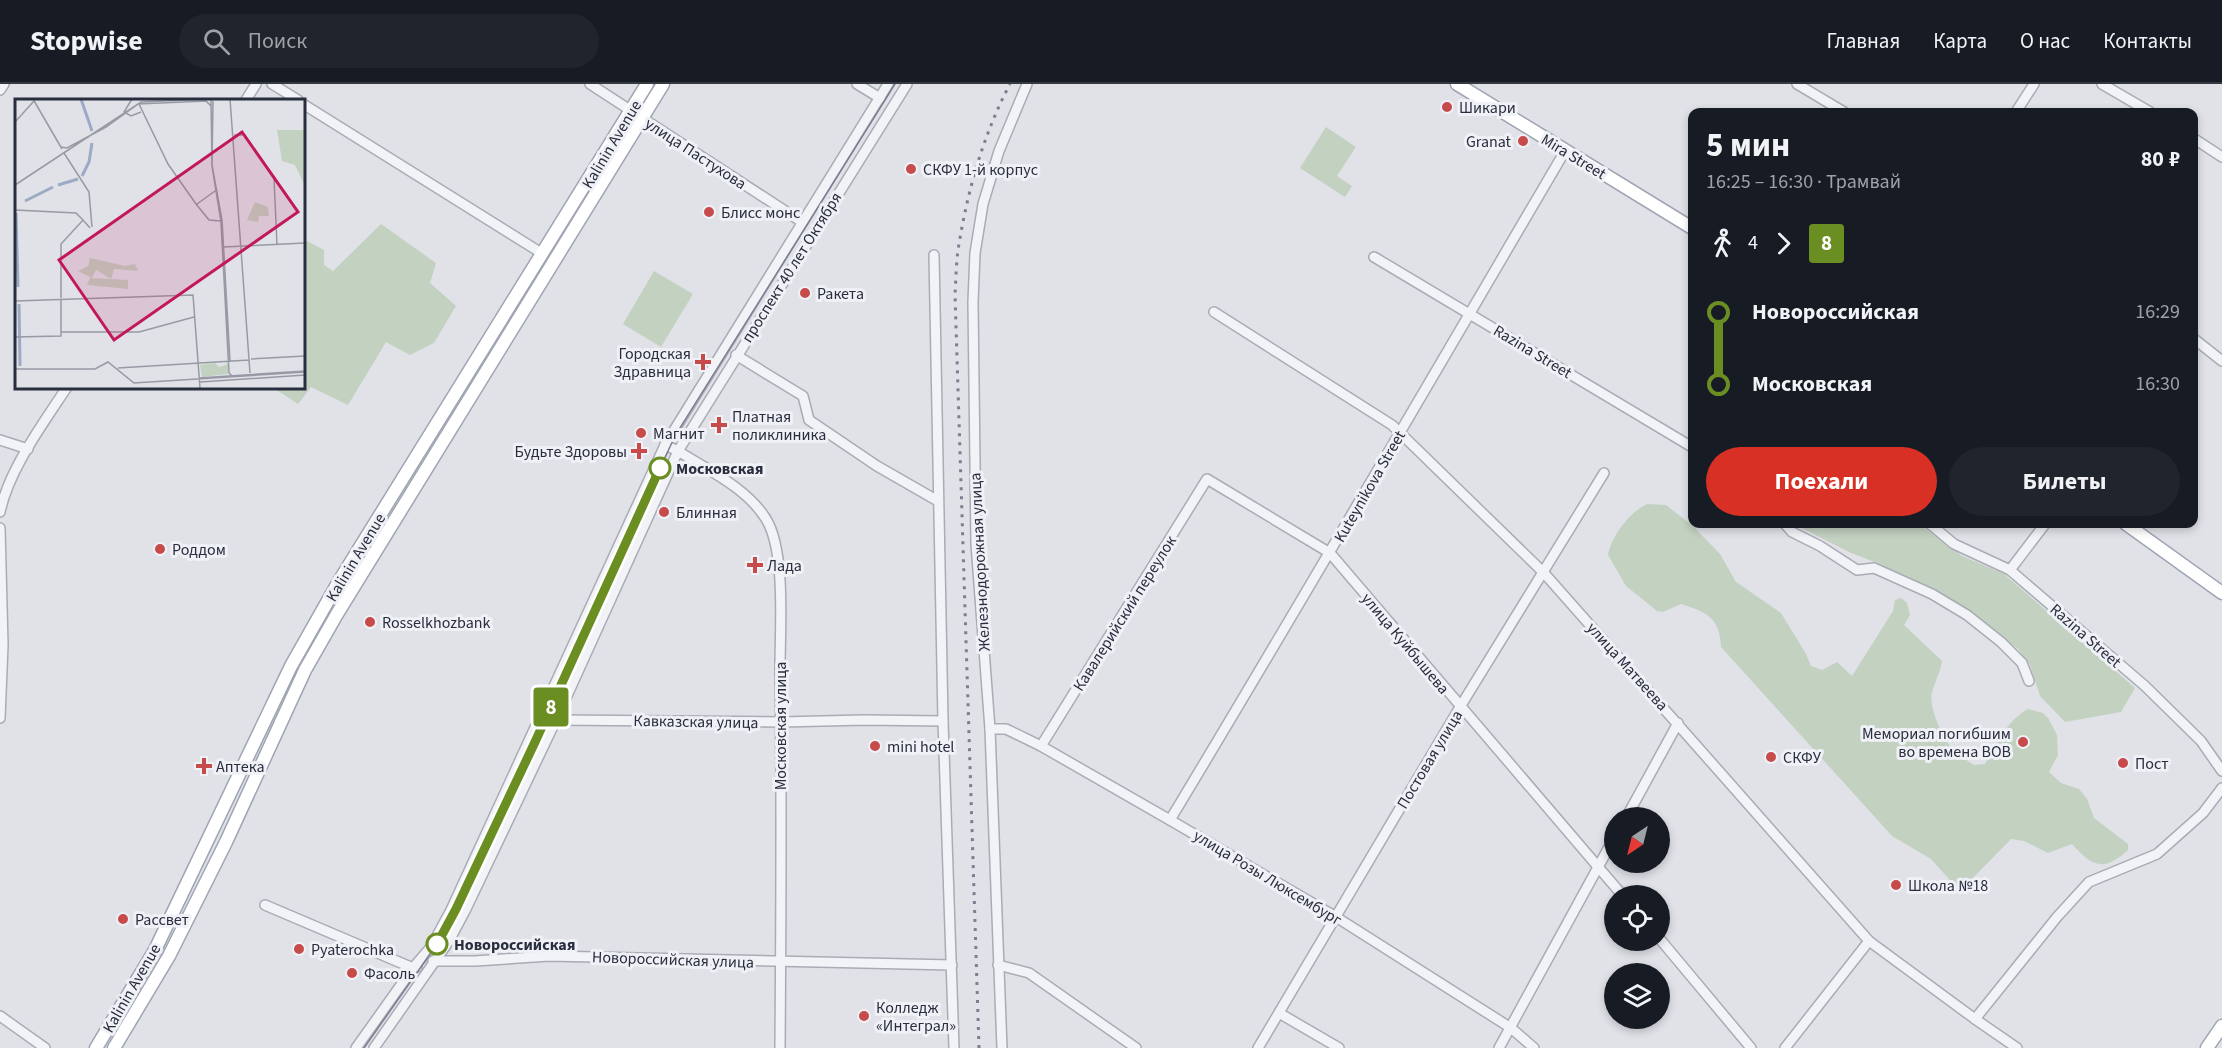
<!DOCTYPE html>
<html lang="ru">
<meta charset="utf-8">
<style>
body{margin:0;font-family:"Source Sans 3",sans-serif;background:#20242c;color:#f1f3f6;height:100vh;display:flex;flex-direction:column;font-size:22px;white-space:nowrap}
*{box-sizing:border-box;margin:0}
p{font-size:20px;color:#9ea1a6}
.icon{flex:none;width:33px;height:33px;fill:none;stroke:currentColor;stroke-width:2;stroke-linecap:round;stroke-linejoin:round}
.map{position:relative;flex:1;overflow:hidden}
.panel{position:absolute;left:1688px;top:24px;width:510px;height:420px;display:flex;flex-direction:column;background:#171b24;border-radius:12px;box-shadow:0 3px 9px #0003}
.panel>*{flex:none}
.badge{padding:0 12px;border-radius:4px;font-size:21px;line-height:39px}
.needle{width:39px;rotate:215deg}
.tools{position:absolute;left:1604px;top:723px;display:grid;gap:12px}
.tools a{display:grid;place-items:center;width:66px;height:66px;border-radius:50%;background:#171b24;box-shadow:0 3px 9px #0003;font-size:30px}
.map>.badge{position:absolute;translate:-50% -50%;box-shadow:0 0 0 3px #fff}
.legs{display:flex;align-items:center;gap:9px;height:66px;padding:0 18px;font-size:20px}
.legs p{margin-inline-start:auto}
.head{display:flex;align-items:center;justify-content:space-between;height:102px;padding:0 18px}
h1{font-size:33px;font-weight:700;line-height:45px}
.action{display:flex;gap:12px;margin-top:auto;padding:12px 18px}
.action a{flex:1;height:69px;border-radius:36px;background:#d93025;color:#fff;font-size:24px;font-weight:700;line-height:69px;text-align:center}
.action a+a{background:#20242c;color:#f1f3f6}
ul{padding:0 18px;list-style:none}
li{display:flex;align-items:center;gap:21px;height:72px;font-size:22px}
li i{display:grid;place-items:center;width:9px;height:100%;margin:0 8px;background:currentColor}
li i::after{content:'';width:15px;height:15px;margin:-8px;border:4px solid;border-radius:50%;background:#171b24}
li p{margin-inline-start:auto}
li:first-child i{background:linear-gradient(#0000 50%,currentColor 0)}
li:last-child i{background:linear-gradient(currentColor 50%,#0000 0)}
header{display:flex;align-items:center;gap:36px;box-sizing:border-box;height:84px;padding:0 30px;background:#171b24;border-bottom:2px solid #363941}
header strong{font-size:28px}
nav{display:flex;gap:33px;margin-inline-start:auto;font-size:21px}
.search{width:420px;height:54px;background:#20242c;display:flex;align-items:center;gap:15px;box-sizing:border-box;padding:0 21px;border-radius:33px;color:#9ea1a6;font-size:22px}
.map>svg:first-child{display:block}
.green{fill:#c3d1c1}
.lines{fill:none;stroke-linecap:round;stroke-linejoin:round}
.minor-casing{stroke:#a9acb5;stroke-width:12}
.major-casing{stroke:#9fa4b3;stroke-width:15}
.minor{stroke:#f2f3f6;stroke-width:9}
.major{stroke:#fff;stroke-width:12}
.tram{stroke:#7a7f91;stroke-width:1.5}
.rail{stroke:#7a7f91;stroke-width:3;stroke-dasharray:3 6;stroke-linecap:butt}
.line-1-casing{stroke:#fff;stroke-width:14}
.line-1{stroke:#6b8e23;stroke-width:9}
.poi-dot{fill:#c74b4b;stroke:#eff1f6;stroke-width:2}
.stop-1-dot{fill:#fff;stroke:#6b8e23;stroke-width:3}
.labels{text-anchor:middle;stroke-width:6;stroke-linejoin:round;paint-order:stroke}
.poi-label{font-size:16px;fill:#292e3e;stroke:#eff1f6;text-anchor:start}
.street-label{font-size:16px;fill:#292e3e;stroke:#eff1f6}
.stop-label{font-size:16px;font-weight:bold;fill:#292e3e;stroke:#eff1f6;text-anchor:start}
.inset-river{fill:none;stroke:#9caac6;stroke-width:3}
.inset-road{fill:none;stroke:#979aa4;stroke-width:1.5}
.view{fill:#c2185b;fill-opacity:0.15;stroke:#c2185b;stroke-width:3}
.inset-edge{fill:none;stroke:#292e3e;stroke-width:3}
</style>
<header>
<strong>Stopwise</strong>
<div class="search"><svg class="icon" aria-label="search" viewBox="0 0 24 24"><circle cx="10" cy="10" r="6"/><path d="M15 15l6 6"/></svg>Поиск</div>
<nav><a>Главная</a><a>Карта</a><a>О нас</a><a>Контакты</a></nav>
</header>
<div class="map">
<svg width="2222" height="964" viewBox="0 0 2222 964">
<rect width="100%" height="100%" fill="#e0e2e8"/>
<g class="green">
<path d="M1326 43 1356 63 1337 92 1352 102 1345 113 1300 84Z"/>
<path d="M381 140 436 179 430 199 456 222 434 259 410 271 386 258 348 321 311 303 298 320 272 303H303V155L324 166V181L333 187Z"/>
<path d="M654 187 693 210 661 263 623 240Z"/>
<path d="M1647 420 1666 421 1693 442 1720 470 1736 498 1781 529 1806 570 1811 582 1822 586 1837 578 1852 592 1893 527 1895 516 1901 514 1907 519 1910 531 1904 541 1942 577C1940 589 1935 598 1932 608 1928 624 1944 657 1955 668 1961 673 1968 677 1974 681L1985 680C1997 660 2007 636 2028 625L2043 629 2048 634 2057 651 2058 671 2049 688 2061 699 2079 705 2087 715 2094 734 2128 760V766C2103 789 2092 782 2072 760L2048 769 2024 757 2011 755 1967 800 1956 803 1931 775 1892 752 1721 563C1720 534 1707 528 1681 520L1663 528 1657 527 1626 502 1608 471C1612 451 1629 429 1647 420Z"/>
<path d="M1794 440H1919L1962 472 2004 490 2135 604 2121 628 2065 638 2040 612 2030 581 2018 565 1959 520 1877 479 1849 468Z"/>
</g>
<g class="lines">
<g class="minor-casing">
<g id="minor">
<path d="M272 0 298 16"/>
<path d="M590 0 802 138"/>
<path d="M857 0 880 14"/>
<path d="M1797 0 1844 28"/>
<path d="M2102 0 2150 28"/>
<path d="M0 6 4 0"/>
<path d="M246 16 256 0"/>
<path d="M303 20 543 170"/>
<path d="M2016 28 2034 0"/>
<path d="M2193 54 2222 73"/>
<path d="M934 171 943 637 954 964"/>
<path d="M1374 173 1692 363"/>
<path d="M1214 228 1392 341 1544 489 1869 857 1975 935 2017 964"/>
<path d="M2193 254 2222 277"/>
<path d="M736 271 803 312 809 336 877 382 938 417"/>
<path d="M0 356 28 365"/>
<path d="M665 361 678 367C708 386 747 404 766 435 786 467 780 545 780 583 782 710 781 837 780 964"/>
<path d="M0 428C9 385 43 340 67 303"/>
<path d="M1785 440 1792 448 1820 462 1857 486 1874 484 1932 510 1967 531 2001 558 2022 579 2029 597"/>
<path d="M1930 440 1954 460 2010 486 2145 602 2201 657 2222 687"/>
<path d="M0 444 3 561 0 634"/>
<path d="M2010 486 2045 440"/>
<path d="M556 636 781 638 864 636 943 637"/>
<path d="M990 645H1006L1041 662 1170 736 1336 833 1511 944 1534 964"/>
<path d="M1041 662 1207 395 1330 469 1623 812"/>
<path d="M1626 734 1678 639"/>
<path d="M1170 736C1304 514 1434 290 1565 67"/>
<path d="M265 821 413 884 417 883"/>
<path d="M1659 854 1751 964"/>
<path d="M433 877H475L549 872 952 881"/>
<path d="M998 881 1029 889 1136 964"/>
<path d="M1279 929 1339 964"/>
<path d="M0 932 45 964"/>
<path d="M1975 935 2057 833 2089 798 2157 770 2203 729 2222 704"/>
<path d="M356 964 413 884 431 863 451 826 665 361 888 0"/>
<path d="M374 964 449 857 465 827 556 636 678 367 907 0"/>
<path d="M1002 964 990 645 976 460 973 218 975 169 983 120 999 67 1027 0"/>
<path d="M1258 964 1460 623 1604 389"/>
<path d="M1499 964 1614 754"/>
<path d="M1785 964 1869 857"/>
</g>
</g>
<g class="major-casing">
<g id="major">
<path d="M1457 0 1692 144"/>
<path d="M2126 440 2222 509"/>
<path d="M96 964 155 866 291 582 338 499 647 0"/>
<path d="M114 964 169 872 226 758 305 586 337 530 663 0"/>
<path d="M2207 964 2222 942"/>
</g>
</g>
<use href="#minor" class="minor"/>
<use href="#major" class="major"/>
<path class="tram" d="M364 964 437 860 456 825 675 352 895 0"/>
<path class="rail" d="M979 964 955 211C956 195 956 177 959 160 968 105 984 49 1010 0"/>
</g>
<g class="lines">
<g class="line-1-casing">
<path id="line-1" d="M437 860 456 825 535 658 660 384"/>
</g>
<use href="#line-1" class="line-1"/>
</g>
<g class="poi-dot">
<circle cx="1447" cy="23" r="6"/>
<circle cx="1523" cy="57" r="6"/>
<circle cx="911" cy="85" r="6"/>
<circle cx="709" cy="128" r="6"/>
<circle cx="805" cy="209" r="6"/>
<path d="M700 269h6v6h6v6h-6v6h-6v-6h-6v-6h6z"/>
<path d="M716 332h6v6h6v6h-6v6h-6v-6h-6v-6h6z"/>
<circle cx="641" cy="349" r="6"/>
<path d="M636 358h6v6h6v6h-6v6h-6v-6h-6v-6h6z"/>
<circle cx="664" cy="428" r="6"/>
<circle cx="160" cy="465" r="6"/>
<path d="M752 472h6v6h6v6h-6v6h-6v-6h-6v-6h6z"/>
<circle cx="370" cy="538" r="6"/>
<circle cx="2023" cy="658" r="6"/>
<circle cx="875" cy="662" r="6"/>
<circle cx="1771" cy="673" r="6"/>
<circle cx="2123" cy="679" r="6"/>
<path d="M201 673h6v6h6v6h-6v6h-6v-6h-6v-6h6z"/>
<circle cx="1896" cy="801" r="6"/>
<circle cx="123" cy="835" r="6"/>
<circle cx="299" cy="865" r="6"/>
<circle cx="352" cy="889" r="6"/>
<circle cx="864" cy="932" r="6"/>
</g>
<g class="stop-1-dot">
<circle cx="660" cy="384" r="10"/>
<circle cx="437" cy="860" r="10"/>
</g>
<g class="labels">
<g class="poi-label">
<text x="1459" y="29">Шикари</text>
<text x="1511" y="63" text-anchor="end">Granat</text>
<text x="923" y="91">СКФУ 1-й корпус</text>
<text x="721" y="134">Блисс монс</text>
<text x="817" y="215">Ракета</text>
<text x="691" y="275" text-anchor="end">Городская<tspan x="691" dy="18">Здравница</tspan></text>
<text x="732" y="338">Платная<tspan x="732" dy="18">поликлиника</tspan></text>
<text x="653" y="355">Магнит</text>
<text x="627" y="373" text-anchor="end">Будьте Здоровы</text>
<text x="676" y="434">Блинная</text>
<text x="172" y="471">Роддом</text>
<text x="767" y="487">Лада</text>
<text x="382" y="544">Rosselkhozbank</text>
<text x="2011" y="655" text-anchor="end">Мемориал погибшим<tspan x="2011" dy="18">во времена ВОВ</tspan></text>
<text x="887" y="668">mini hotel</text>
<text x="1783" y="679">СКФУ</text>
<text x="2135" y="685">Пост</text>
<text x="216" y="688">Аптека</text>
<text x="1908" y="807">Школа №18</text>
<text x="135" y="841">Рассвет</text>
<text x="311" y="871">Pyaterochka</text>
<text x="364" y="895">Фасоль</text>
<text x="876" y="929">Колледж<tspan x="876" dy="18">«Интеграл»</tspan></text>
</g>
<g class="street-label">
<text transform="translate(611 60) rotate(-59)" y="6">Kalinin Avenue</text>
<text transform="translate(696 69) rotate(33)" y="6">улица Пастухова</text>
<text transform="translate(1574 72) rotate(31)" y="6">Mira Street</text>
<text transform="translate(791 183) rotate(-58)" y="6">проспект 40 лет Октября</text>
<text transform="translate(1533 267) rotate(31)" y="6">Razina Street</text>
<text transform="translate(1369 402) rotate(-60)" y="6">Kuteynikova Street</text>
<text transform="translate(355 473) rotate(-59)" y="6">Kalinin Avenue</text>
<text transform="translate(979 478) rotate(-93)" y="6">Железнодорожная улица</text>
<text transform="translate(1124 529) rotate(-58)" y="6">Кавалерийский переулок</text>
<text transform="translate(2086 551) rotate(41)" y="6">Razina Street</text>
<text transform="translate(1406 559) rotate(50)" y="6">улица Куйбышева</text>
<text transform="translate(1628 582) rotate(48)" y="6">улица Матвеева</text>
<text transform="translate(696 637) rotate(1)" y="6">Кавказская улица</text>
<text transform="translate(780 642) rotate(-90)" y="6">Московская улица</text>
<text transform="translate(1429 675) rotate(-59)" y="6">Постовая улица</text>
<text transform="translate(1268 793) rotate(31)" y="6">улица Розы Люксембург</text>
<text transform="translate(673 875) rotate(2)" y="6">Новороссийская улица</text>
<text transform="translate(131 904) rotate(-60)" y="6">Kalinin Avenue</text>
</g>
<g class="stop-label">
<text x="676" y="390">Московская</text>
<text x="454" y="866">Новороссийская</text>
</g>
</g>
<g transform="translate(15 15)">
<rect width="290" height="290" fill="#e0e2e8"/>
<path d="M262 31H289V85L280 66 267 62ZM240 103 253 108 254 117H244L243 123 232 121ZM75 159 110 167 120 165 123 172 99 170 96 180 81 171 77 179 63 172 73 167ZM75 179 113 181V190L72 186ZM200 264 204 268 213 265V275L187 278 185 266Z" fill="#c3d1c1"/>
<path class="inset-river" d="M66 0 77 32M67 77 74 63 77 44M43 86 63 80M10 102 38 88M1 114 3 188M4 205 5 267"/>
<path class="inset-road" d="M18 0 47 50M117 0 109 13 116 17 126 13M196 0 197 67 206 123 214 274 218 278M215 0 235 274M198 2 197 66 207 121 215 262M124 5 153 65 181 105 194 121 206 122M0 23 19 2M219 36H230L259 79 262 146M46 48 52 49 91 28 126 3 192 0M49 54 74 93 77 128M0 86 123 5 191 2 196 7M182 105 200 92M0 111 61 114 68 121M208 148 290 144M46 199V145L68 121 75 129M0 202 178 196 185 289M46 233H124L179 218M0 238 46 237V201M236 260 290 257M103 269 234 261M0 270H80L93 263 119 284 290 273M184 279 290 272M185 283 290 276"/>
<path class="view" d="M227 33 283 113 99 241 44 161Z"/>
<rect width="290" height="290" class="inset-edge"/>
</g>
</svg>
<div class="tools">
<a><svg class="needle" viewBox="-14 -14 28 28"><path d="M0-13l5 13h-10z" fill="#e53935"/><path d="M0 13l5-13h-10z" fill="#9ea1a6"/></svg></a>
<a><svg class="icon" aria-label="locate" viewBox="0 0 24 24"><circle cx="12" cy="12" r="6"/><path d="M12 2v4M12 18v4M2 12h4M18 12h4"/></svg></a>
<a><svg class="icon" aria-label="layers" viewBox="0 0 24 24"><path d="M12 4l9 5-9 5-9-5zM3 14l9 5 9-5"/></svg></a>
</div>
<b class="badge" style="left:551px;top:623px;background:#6b8e23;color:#fff">8</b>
<section class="panel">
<div class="head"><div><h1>5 мин</h1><p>16:25 – 16:30 · Трамвай</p></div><b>80 ₽</b></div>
<div class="legs"><svg class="icon" aria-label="walk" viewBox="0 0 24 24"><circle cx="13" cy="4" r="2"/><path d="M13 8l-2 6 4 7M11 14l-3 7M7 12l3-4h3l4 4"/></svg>4<svg class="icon" aria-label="forward" viewBox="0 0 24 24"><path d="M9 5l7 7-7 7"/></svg><b class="badge" style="background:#6b8e23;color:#fff">8</b></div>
<ul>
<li><i style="color:#6b8e23"></i><b>Новороссийская</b><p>16:29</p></li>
<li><i style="color:#6b8e23"></i><b>Московская</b><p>16:30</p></li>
</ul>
<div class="action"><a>Поехали</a><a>Билеты</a></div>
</section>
</div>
